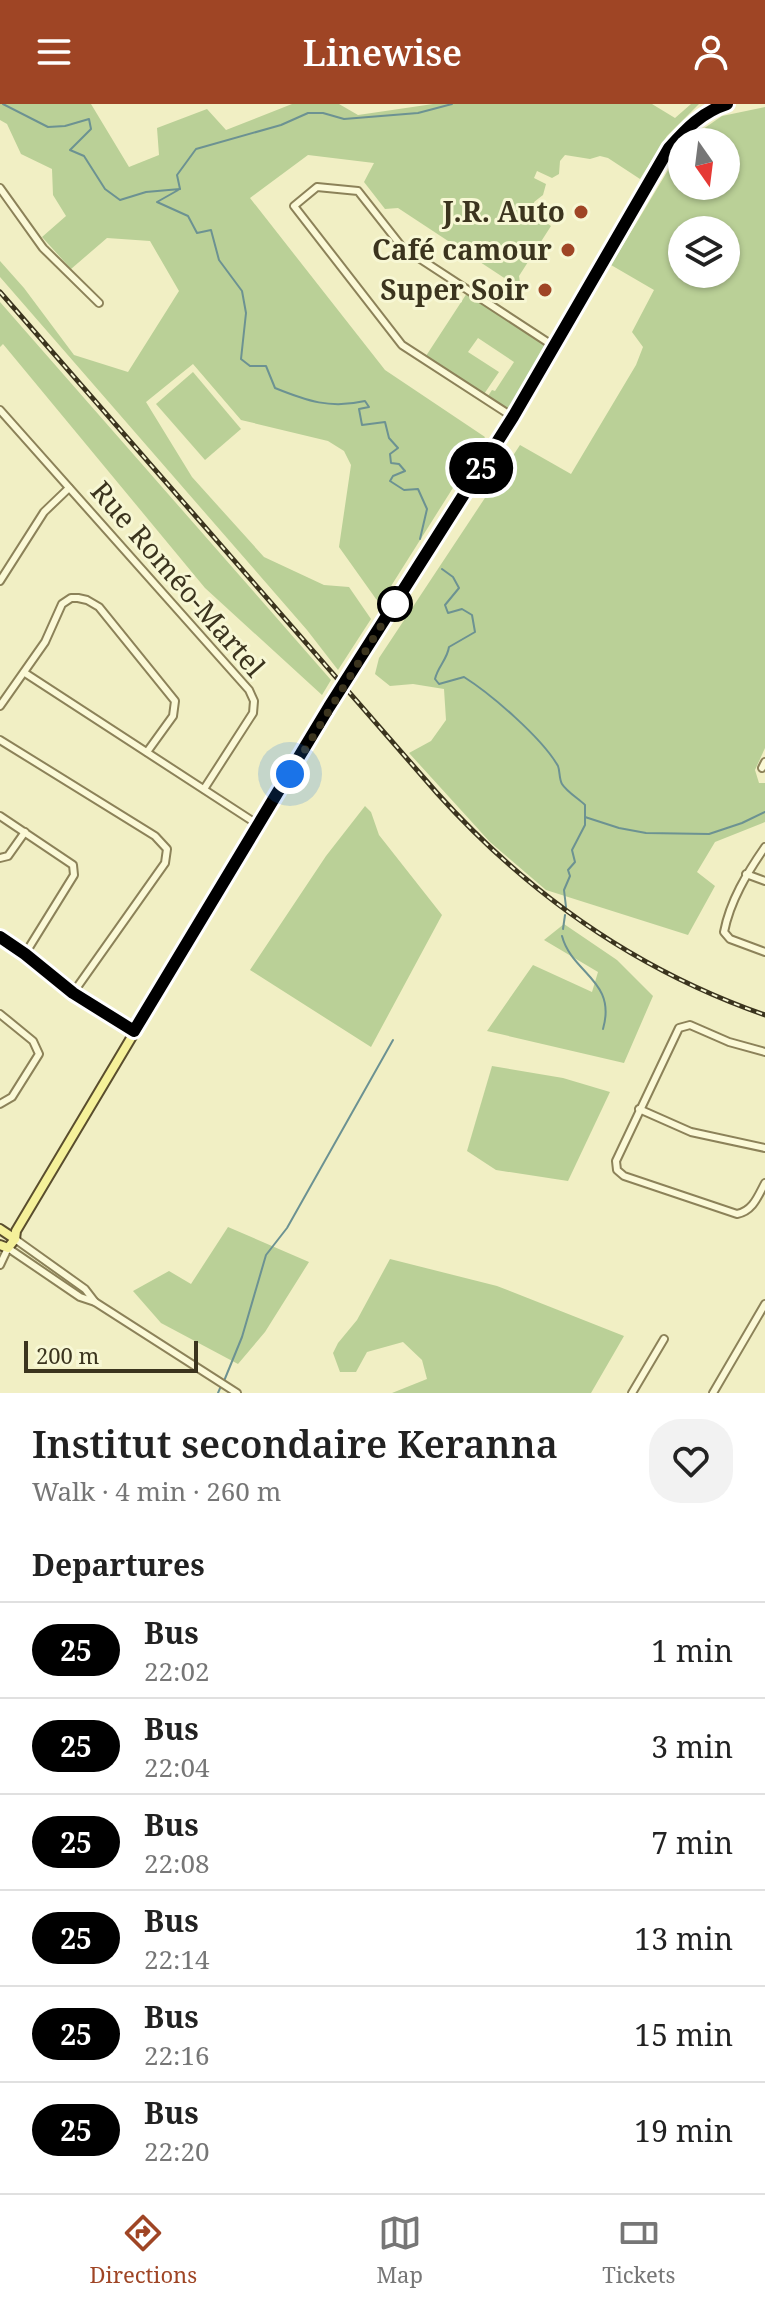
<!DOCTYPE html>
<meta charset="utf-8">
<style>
body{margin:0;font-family:"Noto Serif",serif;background:#f2f2f2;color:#222;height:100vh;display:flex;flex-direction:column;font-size:30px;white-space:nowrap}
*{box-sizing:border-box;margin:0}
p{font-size:26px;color:#767676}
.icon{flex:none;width:44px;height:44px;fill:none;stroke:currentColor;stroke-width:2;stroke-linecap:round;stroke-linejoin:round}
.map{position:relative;height:1289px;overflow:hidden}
.panel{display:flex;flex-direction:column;background:#fff;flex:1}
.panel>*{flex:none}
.badge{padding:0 16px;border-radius:26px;font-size:28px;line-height:52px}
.needle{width:52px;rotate:166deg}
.tools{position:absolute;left:668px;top:24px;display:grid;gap:16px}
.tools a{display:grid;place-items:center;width:72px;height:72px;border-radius:50%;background:#fff;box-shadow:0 2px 6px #0004;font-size:40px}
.scale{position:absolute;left:24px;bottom:20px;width:174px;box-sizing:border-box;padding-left:8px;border:4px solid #3b341e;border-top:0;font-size:22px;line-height:28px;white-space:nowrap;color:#3b341e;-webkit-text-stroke:6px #f7f7d4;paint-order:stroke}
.you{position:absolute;width:40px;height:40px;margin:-20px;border:6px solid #fff;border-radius:50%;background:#1a73e8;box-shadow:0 0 0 12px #1a73e833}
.map>.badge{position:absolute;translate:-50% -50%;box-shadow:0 0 0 4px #fff}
h2{padding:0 32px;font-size:30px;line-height:72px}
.round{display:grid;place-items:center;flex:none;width:84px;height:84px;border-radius:32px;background:#f2f2f2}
.summary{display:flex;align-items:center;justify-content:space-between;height:136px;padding:0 32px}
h1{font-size:38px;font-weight:600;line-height:60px}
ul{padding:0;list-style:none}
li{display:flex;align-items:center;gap:24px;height:96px;padding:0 32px;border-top:2px solid #e0e0e0}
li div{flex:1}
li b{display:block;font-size:30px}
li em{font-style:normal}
li .badge{min-width:88px;font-weight:700;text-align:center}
header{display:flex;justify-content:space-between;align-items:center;height:104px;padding:0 32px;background:#9f4525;color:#fff;font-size:36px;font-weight:600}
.menu{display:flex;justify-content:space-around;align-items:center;height:112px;border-top:2px solid #e0e0e0;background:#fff;font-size:22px;color:#767676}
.menu a{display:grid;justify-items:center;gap:4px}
.menu .selected{color:#9f4525}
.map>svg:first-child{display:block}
.green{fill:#bad097;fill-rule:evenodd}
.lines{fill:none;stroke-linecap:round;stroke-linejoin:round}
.stream{stroke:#6c9292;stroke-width:2}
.minor-casing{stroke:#8c8259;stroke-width:10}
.major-casing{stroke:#5a4e2d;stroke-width:12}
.minor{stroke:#fbf9d7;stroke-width:6}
.major{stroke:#f5f19a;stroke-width:8}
.rail-casing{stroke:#3b341e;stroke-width:5}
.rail{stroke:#f7f7d4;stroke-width:2;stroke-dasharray:6;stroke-linecap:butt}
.line-casing{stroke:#fff;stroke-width:18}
.line{stroke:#000;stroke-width:12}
.walk{stroke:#3b341e;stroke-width:8;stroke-dasharray:0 14.4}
.poi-dot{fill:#9f4525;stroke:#f7f7d4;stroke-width:3}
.stop-dot{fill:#fff;stroke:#000;stroke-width:4}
.labels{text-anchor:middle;stroke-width:6;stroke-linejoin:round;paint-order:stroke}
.poi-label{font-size:28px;font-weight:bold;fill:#3b341e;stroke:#f7f7d4;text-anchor:end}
.street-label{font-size:28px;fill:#3b341e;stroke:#f7f7d4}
</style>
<header><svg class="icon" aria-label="menu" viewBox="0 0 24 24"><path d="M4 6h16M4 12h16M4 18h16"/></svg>Linewise<svg class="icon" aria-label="person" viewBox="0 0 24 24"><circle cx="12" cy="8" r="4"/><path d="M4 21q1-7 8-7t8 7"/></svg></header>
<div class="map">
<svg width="765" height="1289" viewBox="0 0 765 1289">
<rect width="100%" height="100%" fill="#f1efc4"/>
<g class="green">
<path d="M0 0H91L129 63 159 51 157 24 207 5 226 26 292 0H339L358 11 433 0H652L675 14 691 0H699L667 32 640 75 608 54 600 52 590 55 565 51 560 57 559 70 552 74 537 67 534 74 546 80 543 91 534 98 535 104 542 108 539 114 551 122 519 172 521 185 398 104 385 105 364 78 374 59 308 51 250 94 385 266 485 333 381 498 376 495 339 443 351 361 344 347 328 337 241 316 193 260 146 298 192 373 264 453 324 481 349 483 371 515 338 566 307 526 0 173V157L24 184 74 251 128 268 179 187 150 137 107 134 71 165 42 133 66 112 53 91 52 65 21 50 7 20 0 16Z"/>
<path d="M765 3V644L755 666 759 679H765V718L715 738 697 768 715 782 688 831 546 786 490 738 409 649 431 637 446 616 444 585 413 580 390 582 375 570 379 554 520 341 571 370 636 261 643 243 632 228 654 186 611 161 682 43V82H726V38H686L690 34 722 12ZM682 126H726V170H682Z"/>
<path d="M469 186 555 243 513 313 486 295 492 286 495 287 514 258 478 234 468 248 499 268 482 293 424 255Z"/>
<path d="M0 198 331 576 322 591 205 484 3 240 0 243Z"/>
<path d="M193 268 241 325 205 356 156 300Z"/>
<path d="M365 702 371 708 379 731 442 811 371 943 250 866 326 752Z"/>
<path d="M564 820 617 856 653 892 624 959 487 927 533 861 592 888 598 868 544 836Z"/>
<path d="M492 962 563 974 610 988 568 1077 496 1066 467 1047Z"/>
<path d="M228 1123 309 1158 265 1228 238 1260 161 1219 133 1187 169 1167 191 1180Z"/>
<path d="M390 1155 497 1182 624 1232 591 1289H392L427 1275 422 1256 403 1238 367 1248 356 1268H340L333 1249 338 1239 357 1216Z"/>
</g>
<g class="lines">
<g class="stream">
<path d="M3 0 48 23 65 22 89 15 91 25 70 46 84 52 105 85 120 96 146 88 180 85 157 98 188 112 197 129 211 126 219 156 242 187 246 209 241 255 250 262H266L275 284C307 297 330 305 365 297L369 303 359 305 362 321 385 318 389 334 398 344 390 350 391 359 399 360 405 367 393 372 390 377 404 386 418 385 427 405 420 435"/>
<path d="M180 85 177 71 196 45 281 21 308 9H323L344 15 418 9 452 0"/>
<path d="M442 465 453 473 459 484 445 501 448 509 462 505 472 511 475 528 449 543C447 556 438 562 435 575L439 580 464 573C491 590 542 634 558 662 560 667 559 675 562 680 567 688 579 695 585 701V713L619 724 646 729 709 730 742 719 765 708"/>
<path d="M566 803 564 786 570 772 568 766 575 758 572 746 585 721V713"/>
<path d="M563 825 565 811"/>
<path d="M562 832C572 870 617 876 603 925"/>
<path d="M224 1277 242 1233 266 1151 287 1124 393 936"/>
<path d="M218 1289 221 1282"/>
</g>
<g class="minor-casing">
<g id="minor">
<path d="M0 84 43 144 99 199"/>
<path d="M0 306 249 586 254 597 253 609 204 685"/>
<path d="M513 313 402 241 294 102 317 83 358 87 402 143 555 243"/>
<path d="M0 477 44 408 69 384"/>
<path d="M25 569 260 722"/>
<path d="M0 602 45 538 62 500 71 494H78L87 496 99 503 175 597 173 612 147 648"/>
<path d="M0 636 155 732 167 745 165 759 73 889"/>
<path d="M762 664 765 658"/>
<path d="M0 712 73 761 74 771 25 850"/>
<path d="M765 743C747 769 730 797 724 828L730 835 765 848"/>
<path d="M0 754 8 752 25 728"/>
<path d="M746 770 765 777"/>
<path d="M0 833 25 850 73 889 134 927"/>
<path d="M0 910 33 937 39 950 12 993 0 1000"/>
<path d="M765 948 729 938 690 921 679 924 616 1057 617 1066 624 1072 737 1110C753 1107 758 1092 765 1079"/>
<path d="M639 1005 691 1028 765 1044"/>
<path d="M15 1135 85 1185 95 1198"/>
<path d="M0 1161 8 1144 80 1193 95 1198 237 1289"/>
<path d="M632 1289 664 1235"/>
<path d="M713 1289 765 1200"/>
</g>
</g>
<g class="major-casing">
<g id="major">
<path d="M0 1125 15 1135"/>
<path d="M0 1141 8 1144 15 1135 16 1127 304 644 513 313 669 44C686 25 702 8 727 0"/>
</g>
</g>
<use href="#minor" class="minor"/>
<use href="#major" class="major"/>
<g class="rail-casing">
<path id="rail" d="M0 188 437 689C528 790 636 866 765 911"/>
</g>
<use href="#rail" class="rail"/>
</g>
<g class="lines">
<g class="line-casing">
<path id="line" d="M0 833 25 850 73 889 134 927 329 603 513 313 669 44C686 25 702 8 727 0"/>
</g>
<use href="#line" class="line"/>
<path class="walk" d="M290 670 402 488 395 500"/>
</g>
<g class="poi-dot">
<circle cx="581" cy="108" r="8"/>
<circle cx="568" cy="146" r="8"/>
<circle cx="545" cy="186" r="8"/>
</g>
<circle class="stop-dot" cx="395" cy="500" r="16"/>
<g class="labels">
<g class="poi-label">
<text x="565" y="118">J.R. Auto</text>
<text x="552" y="156">Café camour</text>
<text x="529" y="196">Super Soir</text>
</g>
<g class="street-label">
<text transform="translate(178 475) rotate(49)" y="10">Rue Roméo-Martel</text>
</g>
</g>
</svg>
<div class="tools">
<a><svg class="needle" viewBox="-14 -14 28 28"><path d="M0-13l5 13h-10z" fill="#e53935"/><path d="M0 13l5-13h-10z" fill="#767676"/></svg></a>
<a><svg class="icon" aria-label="layers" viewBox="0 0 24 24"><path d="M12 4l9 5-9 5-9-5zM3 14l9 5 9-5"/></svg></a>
</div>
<div class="scale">200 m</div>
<div class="you" style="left:290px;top:670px"></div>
<b class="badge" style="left:481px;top:364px;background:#000;color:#fff">25</b>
</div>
<section class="panel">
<div class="summary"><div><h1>Institut secondaire Keranna</h1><p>Walk · 4 min · 260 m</p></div><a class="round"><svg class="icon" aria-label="heart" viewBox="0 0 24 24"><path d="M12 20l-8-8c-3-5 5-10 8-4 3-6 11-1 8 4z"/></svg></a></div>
<h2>Departures</h2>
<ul>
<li><span class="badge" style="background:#000;color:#fff">25</span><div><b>Bus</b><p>22:02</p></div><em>1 min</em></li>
<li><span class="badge" style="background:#000;color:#fff">25</span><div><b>Bus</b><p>22:04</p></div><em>3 min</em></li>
<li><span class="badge" style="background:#000;color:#fff">25</span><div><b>Bus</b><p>22:08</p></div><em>7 min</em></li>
<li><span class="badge" style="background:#000;color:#fff">25</span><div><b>Bus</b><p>22:14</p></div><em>13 min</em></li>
<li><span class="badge" style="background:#000;color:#fff">25</span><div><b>Bus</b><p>22:16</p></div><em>15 min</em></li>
<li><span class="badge" style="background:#000;color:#fff">25</span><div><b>Bus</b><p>22:20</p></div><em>19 min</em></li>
</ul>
</section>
<nav class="menu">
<a class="selected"><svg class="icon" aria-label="directions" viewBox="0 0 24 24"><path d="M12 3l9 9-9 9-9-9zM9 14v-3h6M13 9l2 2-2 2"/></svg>Directions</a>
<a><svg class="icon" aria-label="map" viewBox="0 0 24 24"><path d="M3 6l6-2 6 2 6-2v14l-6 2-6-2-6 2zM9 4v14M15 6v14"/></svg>Map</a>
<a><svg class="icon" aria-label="tickets" viewBox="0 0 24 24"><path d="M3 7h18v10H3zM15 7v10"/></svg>Tickets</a>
</nav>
